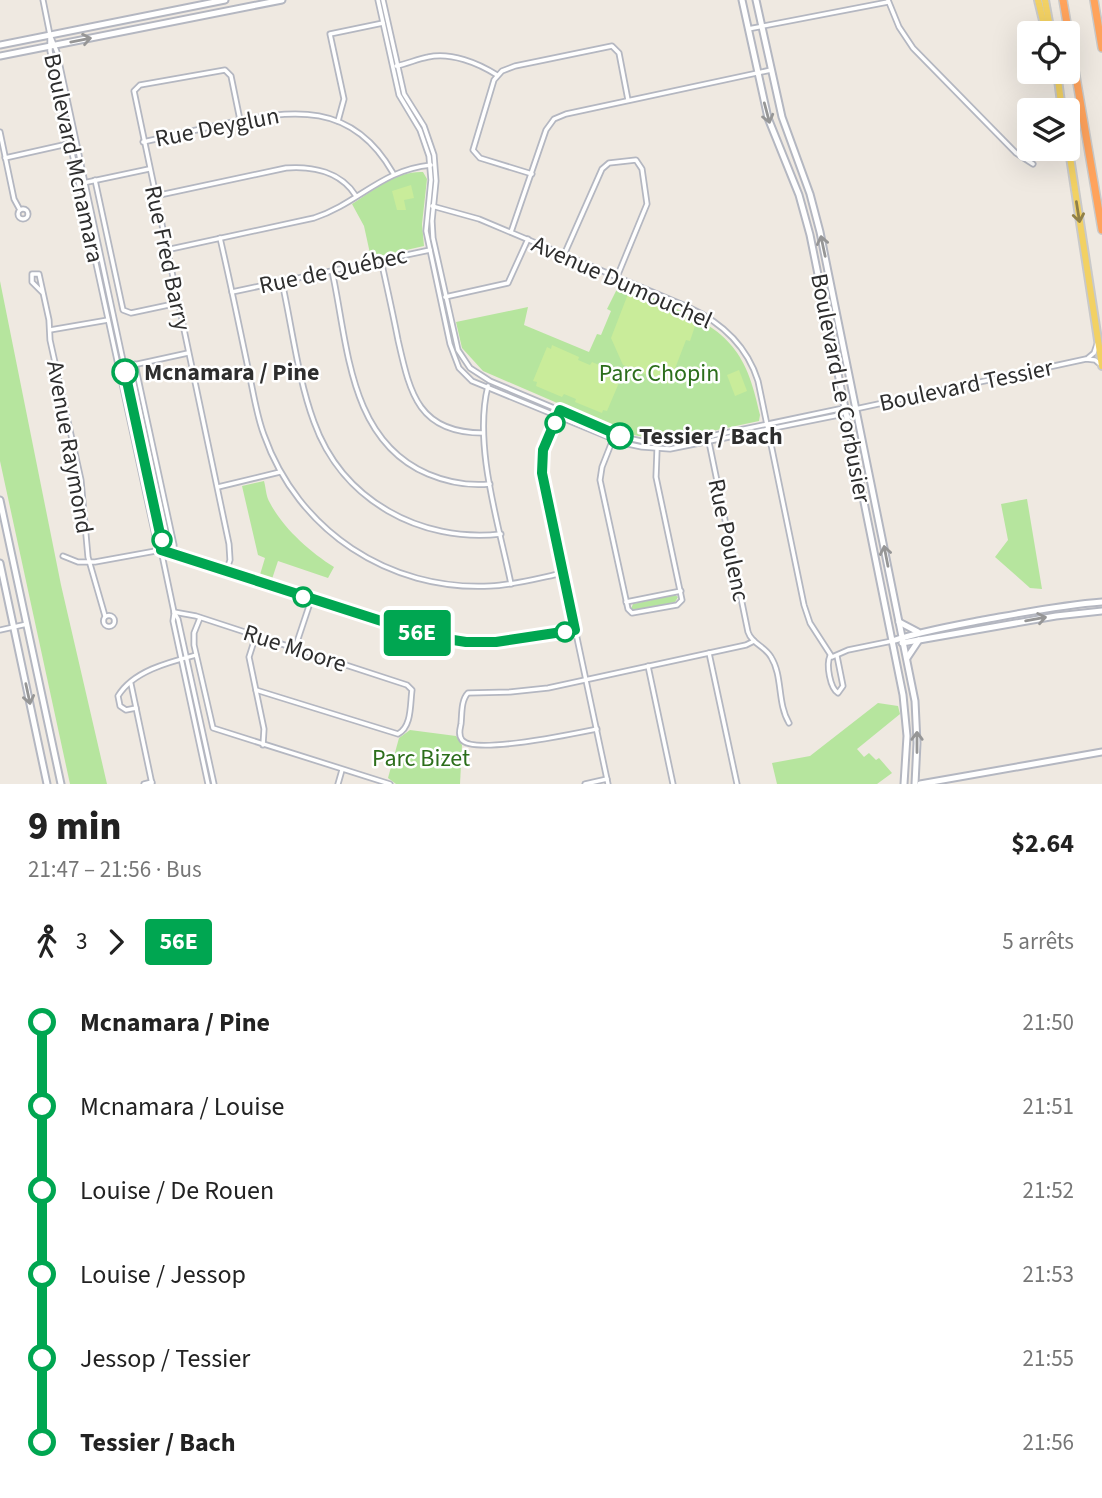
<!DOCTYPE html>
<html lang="fr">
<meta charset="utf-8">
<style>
body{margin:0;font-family:"Source Sans 3",sans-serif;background:#f2f2f2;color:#222;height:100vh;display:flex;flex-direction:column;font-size:26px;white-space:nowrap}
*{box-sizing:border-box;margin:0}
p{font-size:23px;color:#767676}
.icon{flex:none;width:38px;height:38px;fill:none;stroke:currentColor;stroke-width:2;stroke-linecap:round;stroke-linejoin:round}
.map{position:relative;height:784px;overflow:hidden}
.side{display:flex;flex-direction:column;background:#fff;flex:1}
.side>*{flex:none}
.badge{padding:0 14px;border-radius:5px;font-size:24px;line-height:46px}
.buttons{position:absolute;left:1017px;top:21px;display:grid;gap:14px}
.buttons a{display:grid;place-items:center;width:63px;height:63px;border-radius:7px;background:#fff;box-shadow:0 7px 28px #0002;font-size:35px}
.map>.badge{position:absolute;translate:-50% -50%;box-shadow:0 0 0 4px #fff}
.legs{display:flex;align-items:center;gap:10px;height:77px;padding:0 28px;font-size:23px}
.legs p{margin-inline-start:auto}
.overview{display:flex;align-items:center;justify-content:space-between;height:119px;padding:0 28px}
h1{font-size:38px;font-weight:800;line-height:52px}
ul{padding:0 28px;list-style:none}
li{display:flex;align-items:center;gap:24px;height:84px;font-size:26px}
li i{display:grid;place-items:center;width:10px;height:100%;margin:0 9px;background:currentColor}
li i::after{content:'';width:18px;height:18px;margin:-9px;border:5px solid;border-radius:50%;background:#fff}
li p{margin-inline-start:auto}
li:first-child i{background:linear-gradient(#0000 50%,currentColor 0)}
li:last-child i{background:linear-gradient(currentColor 50%,#0000 0)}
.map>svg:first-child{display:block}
.green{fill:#b6e59e}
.pitch{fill:#c9ec9a}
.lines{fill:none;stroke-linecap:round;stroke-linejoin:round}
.street-casing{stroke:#b4b7c1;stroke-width:7}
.secondary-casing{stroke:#b4b7c1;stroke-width:9}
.primary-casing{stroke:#c9c9c9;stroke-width:10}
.highway-casing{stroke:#c9c9c9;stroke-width:10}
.street{stroke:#fff;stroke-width:3.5}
.secondary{stroke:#fff;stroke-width:5}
.primary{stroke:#f2d163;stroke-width:6}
.highway{stroke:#ffa35c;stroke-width:7}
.oneway{stroke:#969696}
.oneway2{stroke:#908048}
.line-1-casing{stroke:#fff;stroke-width:16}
.line-1{stroke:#00a651;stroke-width:10}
.stop-1-dot{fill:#fff;stroke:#00a651;stroke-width:3.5}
.labels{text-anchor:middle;stroke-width:5;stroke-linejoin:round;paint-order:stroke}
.street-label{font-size:24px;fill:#2e2e2e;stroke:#fff}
.stop-label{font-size:24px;font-weight:bold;fill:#2e2e2e;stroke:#fff;text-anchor:start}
.park-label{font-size:24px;fill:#2c6e1b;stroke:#fff}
</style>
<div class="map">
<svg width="1102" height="784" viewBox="0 0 1102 784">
<rect width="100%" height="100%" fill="#efe9e1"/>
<g class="green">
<path d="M423 172 427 179 422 224 424 246 371 258 364 226 352 204C374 190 396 171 423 172Z"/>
<path d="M0 281 61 585 107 784H70L0 461Z"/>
<path d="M619 285C634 288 650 297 664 303 726 330 746 347 760 415L759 421 675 439H654L629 434 483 371 462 348 456 322 528 307 524 325 589 352 597 334 601 335 611 311 607 309Z"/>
<path d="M264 481C266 488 266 497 270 503 283 528 310 552 334 567L328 578 278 561 271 582 259 578 265 558 258 555 242 486Z"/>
<path d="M1027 499 1042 589 1030 588 995 557 1008 540 1001 504Z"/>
<path d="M675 595 678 597 675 602 635 610 631 609 633 604Z"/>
<path d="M878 703 898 706 900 714 857 749 864 757 869 753 876 760 879 758 892 773 877 784H777L772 763 810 756Z"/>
<path d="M410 730 456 736 462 745 460 784H396L388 778 399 738Z"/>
</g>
<g class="pitch">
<path d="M411 185 414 198 404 200 406 210H397L392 191Z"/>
<path d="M628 294 677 314 678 311 690 316 695 326 690 341 686 340 669 384 623 365 611 338Z"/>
<path d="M552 345 579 357 578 360 590 365 592 362 618 373 617 376 621 378 607 411 603 410 602 413 575 402 576 399 564 394 562 397 536 386 537 382 533 381 547 347 551 349Z"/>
<path d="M739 370 747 391 735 396 727 375Z"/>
</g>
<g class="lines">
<g class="street-casing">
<g id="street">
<path d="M43 0 50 35 57 52 162 543 161 550"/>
<path d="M378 0 399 95 420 130 429 156 431 180 426 231 450 344 459 368 472 381 623 443 642 447 670 449 839 415 846 411 1086 359 1095 360 1101 365"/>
<path d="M383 0 404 94 424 126 434 155 436 181 432 221 433 238 458 350 470 368 490 381 623 437 650 443 682 442 839 409 846 411"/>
<path d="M888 0 899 27 913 48 1016 153 1033 164"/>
<path d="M748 29 888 2"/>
<path d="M50 35V51L157 545 161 550 174 612 178 619 214 784"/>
<path d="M396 66C407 64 417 59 428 57 451 52 478 63 497 75"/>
<path d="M338 121 344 99 330 34 383 23"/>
<path d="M0 132 14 199 20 210"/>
<path d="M143 142C170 136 196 130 223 124 293 109 352 101 393 173"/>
<path d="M5 158 72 143"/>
<path d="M532 174 480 158 473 150 494 80 502 71 515 66 612 46 619 53 628 100"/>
<path d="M95 180 123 310 131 313 178 303"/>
<path d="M83 183 149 169"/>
<path d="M155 196 286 168C313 166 341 172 356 196"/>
<path d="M432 206 479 219 688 307C721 322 747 346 758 381L804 605 810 623 832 657 848 650 892 641"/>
<circle cx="23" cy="214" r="5"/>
<path d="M511 232 546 130 554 119 566 114 771 70"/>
<path d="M220 238C230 281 239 325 248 368 253 390 256 414 264 435 298 531 389 591 490 586 515 585 539 578 563 573"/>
<path d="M166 250 314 218C359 203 381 170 431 165"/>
<path d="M564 255 602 169 609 163 636 160 642 169 647 204 617 277"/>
<path d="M381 260C387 287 393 314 398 340 410 393 418 433 483 433"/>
<path d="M332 271C348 343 348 440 428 474 447 482 470 486 490 484"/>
<path d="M282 282C292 327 298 379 314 422 342 500 420 543 501 534"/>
<path d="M232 292 430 250"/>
<path d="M43 293 32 282V274H39L49 320 50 340 81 480 88 557 105 616"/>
<path d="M445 297 508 283 528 239"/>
<path d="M50 330 108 320"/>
<path d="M1088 358 1094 353 1097 344"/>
<path d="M135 364 174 545 173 554"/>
<path d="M124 367 188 353"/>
<path d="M488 386C473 445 499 525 511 584"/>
<path d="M558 416 543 450 542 473 608 784"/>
<path d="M613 439 602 467 600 480 628 609 632 613 677 605 682 600 656 477 657 450"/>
<path d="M709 442 748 632C752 644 765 646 771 657 783 676 777 703 789 723"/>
<path d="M218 487 280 472"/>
<path d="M63 556 78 562H95L161 550 407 630 450 640 507 641 575 630"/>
<path d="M226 572 230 560 229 544 134 91 140 85 225 70 231 76 240 120"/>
<path d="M626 602 681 591"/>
<path d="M174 612 196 616 407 685 412 690C410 704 412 727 398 734L256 690"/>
<path d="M174 614 173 621 208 784"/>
<circle cx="109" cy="621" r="5.5"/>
<path d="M200 618 194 633V645L213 728 390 784"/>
<path d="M0 630 27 624"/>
<path d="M256 635 249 657 264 729 263 745"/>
<path d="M295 648 311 600"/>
<path d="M709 653 737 784"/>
<path d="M830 656C826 665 830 688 838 693L843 686 837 656"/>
<path d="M648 666 673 784"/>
<path d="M131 684 152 784"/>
<path d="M136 708 126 710 120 706 118 696C133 671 169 662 196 655"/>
<path d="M597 729C577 733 474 755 462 740 458 735 460 729 461 724 462 714 461 700 468 693L510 692 548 688 746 645 754 641"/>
<path d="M144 784 152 782"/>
<path d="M338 784 342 770"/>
<path d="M585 784 607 779"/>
</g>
</g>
<g class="secondary-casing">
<g id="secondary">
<path d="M742 0 768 118 799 195 810 235 903 695 907 736 904 784"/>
<path d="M756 0 782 117 810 194 820 232 915 701 917 743 915 784"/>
<path d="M0 45 225 0"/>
<path d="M0 56 282 0"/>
<path d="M0 500 61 784"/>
<path d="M0 563 47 784"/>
<path d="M899 622 918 632"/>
<path d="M892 641C922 631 952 626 983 620 1022 613 1062 605 1102 602"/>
<path d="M902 643 1056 616 1102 611"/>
<path d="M907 658 919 640"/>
<path d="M920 784 1102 752"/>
</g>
</g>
<g class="primary-casing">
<g id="primary">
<path d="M1038 0 1046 33"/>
<path d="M1045 0 1051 33"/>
<path d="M1057 72 1062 110"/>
<path d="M1068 144 1102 366"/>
</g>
</g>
<g class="highway-casing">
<g id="highway">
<path d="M1063 0 1102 230"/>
<path d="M1094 0 1102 48"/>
</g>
</g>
<use href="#street" class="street"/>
<use href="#secondary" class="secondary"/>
<use href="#primary" class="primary"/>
<use href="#highway" class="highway"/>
</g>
<defs><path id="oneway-shaft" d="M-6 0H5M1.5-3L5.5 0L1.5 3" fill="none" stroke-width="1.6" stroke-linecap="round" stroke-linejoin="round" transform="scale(1.75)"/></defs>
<g class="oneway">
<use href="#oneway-shaft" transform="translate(81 40) rotate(-11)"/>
<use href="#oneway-shaft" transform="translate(767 113) rotate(75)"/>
<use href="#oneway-shaft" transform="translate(823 246) rotate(-102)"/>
<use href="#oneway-shaft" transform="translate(886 556) rotate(-101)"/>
<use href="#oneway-shaft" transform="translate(1036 619) rotate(-10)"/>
<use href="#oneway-shaft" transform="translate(28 694) rotate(78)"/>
<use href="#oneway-shaft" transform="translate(917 742) rotate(-90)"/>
</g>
<use class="oneway2" href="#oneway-shaft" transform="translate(1078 212) rotate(81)"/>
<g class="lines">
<g class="line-1-casing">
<path id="line-1" d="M125 372 162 543 161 550 428 636 466 642H496L575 630 542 473 543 450 560 410 620 436"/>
</g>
<use href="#line-1" class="line-1"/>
</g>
<g class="stop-1-dot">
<circle cx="125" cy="372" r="12"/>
<circle cx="555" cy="423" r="9"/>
<circle cx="620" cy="436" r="12"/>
<circle cx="162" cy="540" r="9"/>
<circle cx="303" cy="597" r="9"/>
<circle cx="565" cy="632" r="9"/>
</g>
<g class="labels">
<g class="street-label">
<text transform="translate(217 127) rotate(-11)" y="8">Rue Deyglun</text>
<text transform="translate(74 158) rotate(78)" y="8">Boulevard Mcnamara</text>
<text transform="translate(168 258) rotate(78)" y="8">Rue Fred Barry</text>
<text transform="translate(333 270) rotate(-12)" y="8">Rue de Québec</text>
<text transform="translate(622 282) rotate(24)" y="8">Avenue Dumouchel</text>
<text transform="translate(966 385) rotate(-12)" y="8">Boulevard Tessier</text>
<text transform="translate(841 388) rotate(79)" y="8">Boulevard Le Corbusier</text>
<text transform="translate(70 447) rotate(80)" y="8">Avenue Raymond</text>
<text transform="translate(729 540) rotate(78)" y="8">Rue Poulenc</text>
<text transform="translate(295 648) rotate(18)" y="8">Rue Moore</text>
</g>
<g class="stop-label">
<text x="144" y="380">Mcnamara / Pine</text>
<text x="639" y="444">Tessier / Bach</text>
</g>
<g class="park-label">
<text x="659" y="381">Parc Chopin</text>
<text x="421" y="766">Parc Bizet</text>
</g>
</g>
</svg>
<div class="buttons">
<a><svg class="icon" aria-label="locate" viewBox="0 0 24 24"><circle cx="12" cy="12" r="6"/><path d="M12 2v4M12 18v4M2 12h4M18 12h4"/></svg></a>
<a><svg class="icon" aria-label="layers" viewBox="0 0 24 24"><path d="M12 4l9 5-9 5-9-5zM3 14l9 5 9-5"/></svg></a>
</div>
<b class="badge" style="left:417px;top:633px;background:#00a651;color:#fff">56E</b>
</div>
<section class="side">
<div class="overview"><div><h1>9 min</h1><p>21:47 – 21:56 · Bus</p></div><b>$2.64</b></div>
<div class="legs"><svg class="icon" aria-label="walk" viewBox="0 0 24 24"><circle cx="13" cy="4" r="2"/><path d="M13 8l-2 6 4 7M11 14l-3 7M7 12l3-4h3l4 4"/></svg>3<svg class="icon" aria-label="forward" viewBox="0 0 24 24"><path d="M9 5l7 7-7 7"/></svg><b class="badge" style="background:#00a651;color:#fff">56E</b><p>5 arrêts</p></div>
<ul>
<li><i style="color:#00a651"></i><b>Mcnamara / Pine</b><p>21:50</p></li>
<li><i style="color:#00a651"></i><span>Mcnamara / Louise</span><p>21:51</p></li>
<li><i style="color:#00a651"></i><span>Louise / De Rouen</span><p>21:52</p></li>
<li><i style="color:#00a651"></i><span>Louise / Jessop</span><p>21:53</p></li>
<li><i style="color:#00a651"></i><span>Jessop / Tessier</span><p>21:55</p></li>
<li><i style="color:#00a651"></i><b>Tessier / Bach</b><p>21:56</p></li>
</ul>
</section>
